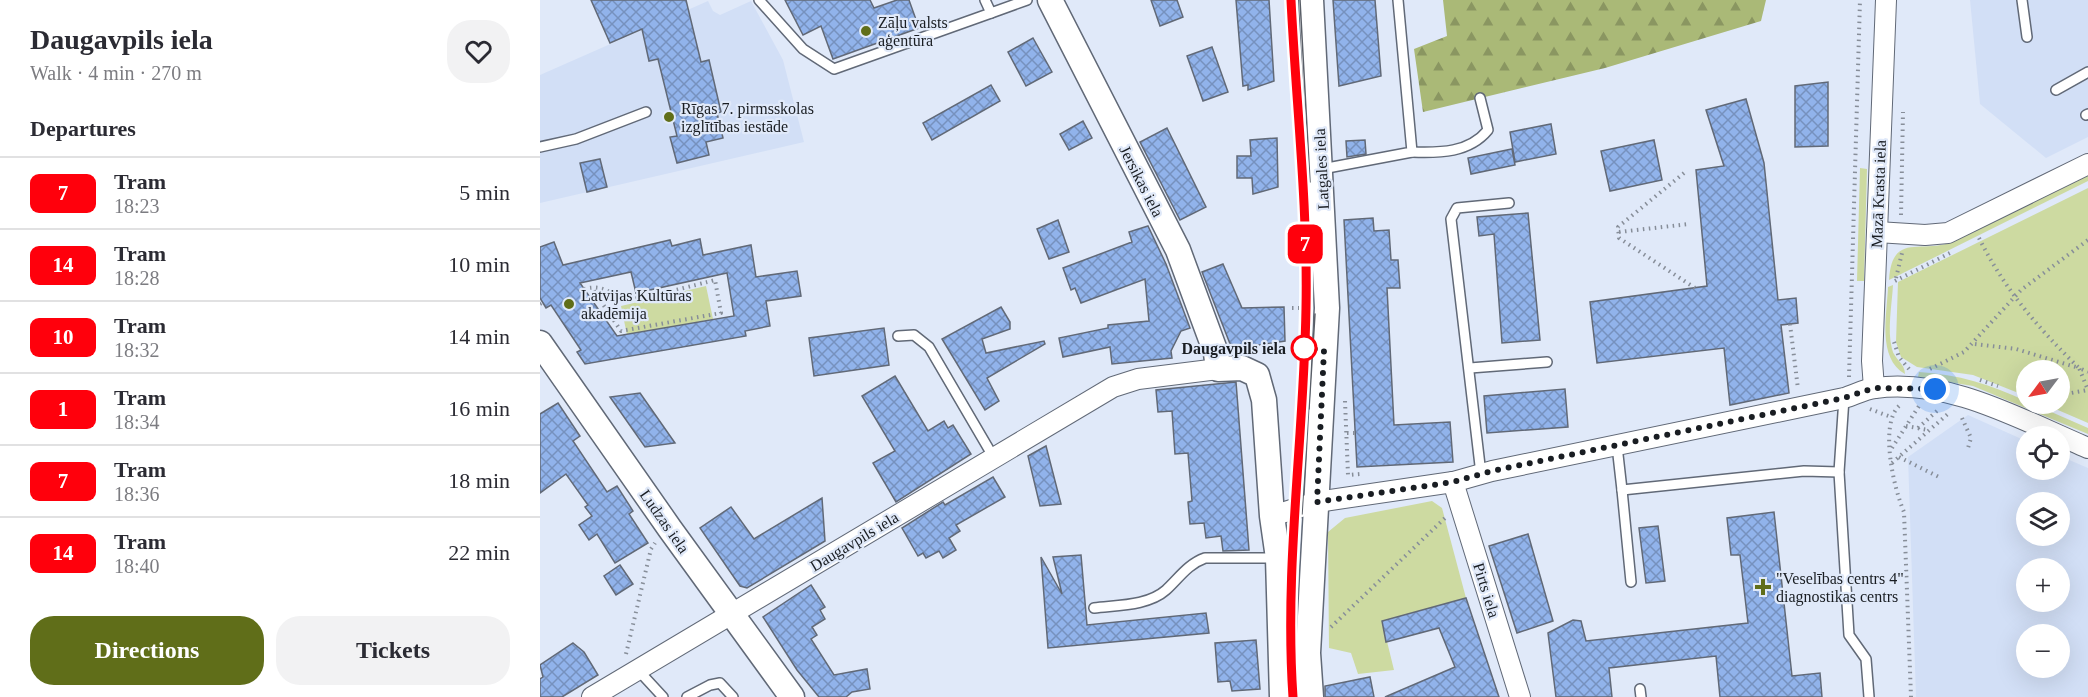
<!DOCTYPE html>
<meta charset="utf-8">
<style>
body{margin:0;font-family:"Times New Roman",serif;background:#f2f2f3;color:#2b2b33;height:100vh;display:flex;flex-direction:column;font-size:22px;white-space:nowrap}
*{box-sizing:border-box;margin:0}
p{font-size:20px;color:#7c7c81}
.icon{flex:none;width:33px;height:33px;fill:none;stroke:currentColor;stroke-width:2;stroke-linecap:round;stroke-linejoin:round}
.map{position:relative;flex:1;overflow:hidden}
.details{display:flex;flex-direction:column;background:#fff;width:540px}
.details>*{flex:none}
.badge{padding:0 12px;border-radius:9px;font-size:21px;line-height:39px}
.needle{width:39px;rotate:238deg}
.tools{position:absolute;left:1476px;top:360px;display:grid;gap:12px}
.tools a{display:grid;place-items:center;width:54px;height:54px;border-radius:50%;background:#fff;box-shadow:0 6px 24px #0002;font-size:30px}
.you{position:absolute;width:30px;height:30px;margin:-15px;border:4px solid #fff;border-radius:50%;background:#1a73e8;box-shadow:0 0 0 9px #1a73e833}
.map>.badge{position:absolute;translate:-50% -50%;box-shadow:0 0 0 3px #fff}
h2{padding:0 30px;font-size:22px;line-height:54px}
.round{display:grid;place-items:center;flex:none;width:63px;height:63px;border-radius:24px;background:#f2f2f3}
.summary{display:flex;align-items:center;justify-content:space-between;height:102px;padding:0 30px}
h1{font-size:28px;font-weight:600;line-height:45px}
.action{display:flex;gap:12px;margin-top:auto;padding:12px 30px}
.action a{flex:1;height:69px;border-radius:24px;background:#606e19;color:#fff;font-size:24px;font-weight:600;line-height:69px;text-align:center}
.action a+a{background:#f2f2f3;color:#2b2b33}
ul{padding:0;list-style:none}
li{display:flex;align-items:center;gap:18px;height:72px;padding:0 30px;border-top:2px solid #e1e1e2}
li div{flex:1}
li b{display:block;font-size:22px}
li em{font-style:normal}
li .badge{min-width:66px;font-weight:700;text-align:center}
main{display:flex;flex:1;min-height:0}
.map>svg:first-child{display:block}
.built{fill:#d2dff6;fill-rule:evenodd}
.grass{fill:#cddaa1}
.forest{fill:url(#forest-firs)}
.building{fill:url(#building-cross-hatch);stroke:#616977;stroke-width:1.5;fill-rule:evenodd}
.lines{fill:none;stroke-linecap:round;stroke-linejoin:round}
.service-casing{stroke:#616977;stroke-width:12}
.minor-casing{stroke:#616977;stroke-width:22}
.tertiary-casing{stroke:#616977;stroke-width:27}
.path{stroke:#878e99;stroke-width:4;stroke-dasharray:1.5 4.5;stroke-linecap:butt}
.service{stroke:#fff;stroke-width:9}
.minor{stroke:#fff;stroke-width:20}
.tertiary{stroke:#fff;stroke-width:24}
.tram{stroke:#595e67;stroke-width:1.5}
.line-casing{stroke:#fff;stroke-width:14}
.line{stroke:#ff000c;stroke-width:9}
.walk{stroke:#191d22;stroke-width:6;stroke-dasharray:0 10.8}
.poi-dot{fill:#606e19;stroke:#e0e9f9;stroke-width:2}
.stop-dot{fill:#fff;stroke:#ff000c;stroke-width:3}
.labels{text-anchor:middle;stroke-width:4.5;stroke-linejoin:round;paint-order:stroke}
.poi-label{font-size:16px;fill:#191d22;stroke:#e0e9f9;text-anchor:start}
.street-label{font-size:16px;fill:#191d22;stroke:#e0e9f9}
.stop-label{font-size:16px;font-weight:bold;fill:#191d22;stroke:#e0e9f9;text-anchor:end}
</style>
<main>
<section class="details">
<div class="summary"><div><h1>Daugavpils iela</h1><p>Walk · 4 min · 270 m</p></div><a class="round"><svg class="icon" aria-label="heart" viewBox="0 0 24 24"><path d="M12 20l-8-8c-3-5 5-10 8-4 3-6 11-1 8 4z"/></svg></a></div>
<h2>Departures</h2>
<ul>
<li><span class="badge" style="background:#ff000c;color:#fff">7</span><div><b>Tram</b><p>18:23</p></div><em>5 min</em></li>
<li><span class="badge" style="background:#ff000c;color:#fff">14</span><div><b>Tram</b><p>18:28</p></div><em>10 min</em></li>
<li><span class="badge" style="background:#ff000c;color:#fff">10</span><div><b>Tram</b><p>18:32</p></div><em>14 min</em></li>
<li><span class="badge" style="background:#ff000c;color:#fff">1</span><div><b>Tram</b><p>18:34</p></div><em>16 min</em></li>
<li><span class="badge" style="background:#ff000c;color:#fff">7</span><div><b>Tram</b><p>18:36</p></div><em>18 min</em></li>
<li><span class="badge" style="background:#ff000c;color:#fff">14</span><div><b>Tram</b><p>18:40</p></div><em>22 min</em></li>
</ul>
<div class="action"><a>Directions</a><a>Tickets</a></div>
</section>
<div class="map">
<svg width="1548" height="697" viewBox="0 0 1548 697">
<defs>
<pattern id="forest-firs" width="22" height="20" patternUnits="userSpaceOnUse" patternTransform="scale(1.5)"><rect width="22" height="20" fill="#aab977"/><path d="M5 1l3.5 6h-7zM16 11l3.5 6h-7z" fill="#8a9661"/></pattern>
<pattern id="building-cross-hatch" width="8" height="8" patternUnits="userSpaceOnUse" patternTransform="scale(1.5)"><rect width="8" height="8" fill="#91b3eb"/><path d="M0 0l8 8M0 8l8-8" fill="none" stroke="#7691be"/></pattern>
</defs>
<rect width="100%" height="100%" fill="#e0e9f9"/>
<g class="built">
<path d="M1430 0H1548V137L1506 158 1440 104Z"/>
<path d="M168 1 173 11 180 15 211 1 243 60 264 142 0 203V75Z"/>
<path d="M1428 415 1486 441V470H1520V456L1548 468V697H1376L1368 457ZM1520 502V536H1486V502ZM1486 568H1520V602H1486ZM1486 634H1520V668H1486Z"/>
</g>
<g class="grass">
<path d="M1320 168 1327 169 1324 281H1317Z"/>
<path d="M1548 175V181L1349 280C1352 233 1379 253 1409 243Z"/>
<path d="M1548 188V423L1504 404H1520V370H1486V396L1433 375 1377 367 1361 357 1356 342 1358 282Z"/>
<path d="M1353 285C1352 304 1347 330 1352 349 1354 359 1365 363 1365 374 1337 358 1347 315 1348 287Z"/>
<path d="M166 286 173 319 87 335 81 306Z"/>
<path d="M1379 372C1418 374 1451 385 1486 401V404H1493L1548 428V434L1433 386 1378 377Z"/>
<path d="M892 501 902 508 926 598 842 621 854 670 818 674 811 653 789 648 788 532 805 518Z"/>
</g>
<path class="forest" d="M903 0H1226L1221 21 1065 68 883 112 874 49 907 36Z"/>
<g class="building">
<path d="M51 0H146L161 62 169 60 181 112 177 113 183 138 166 142 169 155 137 163 130 137 137 136 118 59 109 61 102 29 70 43Z"/>
<path d="M245 0H330L334 8 357 0H369L379 28 293 59 281 26 263 35Z"/>
<path d="M611 0H637L643 17 620 26Z"/>
<path d="M696 0H729L734 81 708 90V85L703 86Z"/>
<path d="M793 0H835L841 76 799 86Z"/>
<path d="M493 38 512 72 486 86 468 52Z"/>
<path d="M672 47 688 92 663 101 647 56Z"/>
<path d="M1288 82V146L1255 147V86Z"/>
<path d="M451 85 460 101 392 140 383 123Z"/>
<path d="M1206 99 1224 163 1238 300 1256 298 1258 323 1241 325 1249 393 1190 405 1184 348 1057 363 1050 302 1167 286 1156 170 1184 166 1166 110Z"/>
<path d="M543 121 552 138 529 150 520 134Z"/>
<path d="M1011 124 1016 154 975 162 970 132Z"/>
<path d="M627 128 666 207 640 220 600 142Z"/>
<path d="M737 138 738 187 713 194 712 178H697V156H711L710 140Z"/>
<path d="M825 140 826 154 807 157 806 141Z"/>
<path d="M1114 140 1122 180 1070 191 1061 151Z"/>
<path d="M972 149 975 165 931 174 928 158Z"/>
<path d="M60 159 67 187 47 192 40 163Z"/>
<path d="M988 213 1000 340 962 343 954 234 939 236 937 217Z"/>
<path d="M833 218 834 231 849 230 851 260H858L860 288H847L854 425 910 422 913 462 817 467 804 220Z"/>
<path d="M518 220 529 252 509 259 497 229Z"/>
<path d="M608 226 626 264 650 328 641 331 631 351 632 358 572 364 570 347 523 357 519 338 568 328V325L609 321 605 279 541 303 535 288 531 290 523 268 592 242 589 232Z"/>
<path d="M160 239 163 255 211 245 216 277 257 271 261 296 226 301 230 326 205 331 206 336 45 364 37 352 41 350 11 305 6 308 0 298V247L14 242 23 265 130 240 132 246ZM91 272 96 293 187 273 194 316 77 336 40 283Z"/>
<path d="M683 264 702 308 744 307 745 341 692 349 662 272Z"/>
<path d="M461 307 470 322V329L442 339 446 353 504 341 505 344 447 378 459 401 445 410 402 339Z"/>
<path d="M344 328 349 365 274 376 269 338Z"/>
<path d="M355 376 388 431 404 421 408 428 413 425 431 454 356 502 333 463 355 451 322 396Z"/>
<path d="M696 382 709 550 683 551 681 536 666 538 664 523 650 524 648 502 652 501 648 453 635 454 632 411 618 412 616 390Z"/>
<path d="M1025 389 1028 427 947 433 944 396Z"/>
<path d="M100 393 135 443 105 447 70 397Z"/>
<path d="M18 403 40 436 33 441 67 492 77 486 93 511 89 514 108 543 75 563 57 534 49 540 39 525 52 516 45 507 48 505 26 474 0 493V414Z"/>
<path d="M506 446 521 504 500 506 488 456Z"/>
<path d="M453 477 465 497 416 525 420 531 409 538 416 550 403 558 399 551 386 558 383 553 378 556 362 528 403 502 405 505Z"/>
<path d="M282 498 285 541 207 588 200 586 160 528 191 507 214 539Z"/>
<path d="M1234 512 1252 676 1280 673 1282 697H1180L1176 656 1069 668 1072 697H1016L1008 633 1033 620 1041 621 1046 641 1208 623 1200 555H1191L1187 518Z"/>
<path d="M1118 526 1125 581 1106 583 1099 528Z"/>
<path d="M988 534 1013 621 977 633 949 546Z"/>
<path d="M541 555 547 625 666 613 669 633 508 648 501 557 522 594 513 557Z"/>
<path d="M80 565 93 584 76 595 64 576Z"/>
<path d="M271 585 285 607 280 610 285 619 272 627 277 635 271 639 294 675 327 669 330 689 312 692 306 697H279L257 670 223 617Z"/>
<path d="M926 598 959 697H845L915 667 899 628 846 642 842 621Z"/>
<path d="M716 640 720 689 692 691 690 681 678 682 675 643Z"/>
<path d="M33 643 44 652 58 675 22 697H0V679L3 677 0 665Z"/>
<path d="M830 677 834 697H785V686Z"/>
</g>
<g class="lines">
<g class="service-casing">
<g id="service">
<path d="M219 0 263 49 294 69 451 13"/>
<path d="M445 0 451 13 487 0"/>
<path d="M1482 0 1487 37"/>
<path d="M1516 90 1548 72"/>
<path d="M1546 115 1548 114"/>
<path d="M0 147 36 139 106 112"/>
<path d="M872 152C900 153 929 153 948 130L940 98"/>
<path d="M782 169 872 152 858 0"/>
<path d="M358 336 374 335 389 347 454 458"/>
<path d="M930 368 1007 362"/>
<path d="M1304 398 1299 472 1309 635 1326 659 1329 697"/>
<path d="M1077 446 1082 490 1264 471 1299 472"/>
<path d="M941 474 911 219 917 208 969 203"/>
<path d="M1082 490 1091 582"/>
<path d="M554 608C577 605 608 606 626 590 639 578 648 564 665 558H736"/>
<path d="M98 670 123 697"/>
<path d="M1100 689 1101 697"/>
<path d="M147 697 170 685 180 683 193 697"/>
</g>
</g>
<g class="minor-casing">
<g id="minor">
<path d="M1337 232 1385 235 1408 233 1548 164"/>
<path d="M1334 388 1332 361 1346 0"/>
<path d="M913 482 980 697"/>
<path d="M732 516 777 502 913 482 952 471 1304 398C1314 395 1325 389 1335 388 1410 378 1481 420 1548 448"/>
<path d="M52 697 573 387 598 379 678 369"/>
</g>
</g>
<g class="tertiary-casing">
<g id="tertiary">
<path d="M510 0 638 250 676 353 678 369 702 368 717 375 724 400 732 516 738 558 742 697"/>
<path d="M771 0 787 308 768 653 771 697"/>
<path d="M0 343 130 529 252 697"/>
</g>
</g>
<g class="path">
<path d="M1144 173 1078 227 1079 238 1155 288"/>
<path d="M1361 215 1363 112"/>
<path d="M1079 232 1149 224"/>
<path d="M1439 238C1465 290 1498 328 1539 368L1548 372"/>
<path d="M1356 278 1362 253"/>
<path d="M1355 281 1410 253"/>
<path d="M44 289C66 283 71 297 88 299 100 300 159 284 175 280L181 313 81 331 52 288"/>
<path d="M0 304 3 302"/>
<path d="M752 308H766"/>
<path d="M1250 324 1258 389"/>
<path d="M1354 342 1359 357 1369 369"/>
<path d="M1435 344 1476 349 1539 368 1548 390"/>
<path d="M1390 369 1424 352 1481 290 1548 240"/>
<path d="M1309 377 1320 0"/>
<path d="M1440 380 1458 386"/>
<path d="M1520 395 1548 390"/>
<path d="M805 401 808 475 820 474"/>
<path d="M1359 406C1339 425 1354 489 1364 512L1371 697"/>
<path d="M1330 409 1351 417"/>
<path d="M1422 418 1431 438 1428 448"/>
<path d="M1366 426 1388 430"/>
<path d="M1378 428 1399 409"/>
<path d="M807 433H815"/>
<path d="M1352 448 1379 406"/>
<path d="M1359 457 1399 477"/>
<path d="M1352 463 1410 412"/>
<path d="M791 627 905 518"/>
<path d="M86 654 111 549 115 543"/>
</g>
<use href="#service" class="service"/>
<use href="#minor" class="minor"/>
<use href="#tertiary" class="tertiary"/>
<g class="tram">
<path d="M751 0 766 308 753 508 750 656 753 697"/>
<path d="M760 0 770 182"/>
<path d="M769 409 775 314"/>
<path d="M762 514 766 451"/>
</g>
</g>
<g class="lines">
<g class="line-casing">
<path id="line" d="M751 0C756 102 768 206 766 308 764 438 744 567 753 697"/>
</g>
<use href="#line" class="line"/>
<path class="walk" d="M764 348 784 350 777 502 913 482 952 471 1304 398 1334 388 1395 389"/>
</g>
<g class="poi-dot">
<circle cx="326" cy="31" r="6"/>
<circle cx="129" cy="117" r="6"/>
<circle cx="29" cy="304" r="6"/>
<path d="M1220 578h6v6h6v6h-6v6h-6v-6h-6v-6h6z"/>
</g>
<circle class="stop-dot" cx="764" cy="348" r="12"/>
<g class="labels">
<g class="poi-label">
<text x="338" y="28">Zāļu valsts<tspan x="338" dy="18">aģentūra</tspan></text>
<text x="141" y="114">Rīgas 7. pirmsskolas<tspan x="141" dy="18">izglītības iestāde</tspan></text>
<text x="41" y="301">Latvijas Kultūras<tspan x="41" dy="18">akadēmija</tspan></text>
<text x="1236" y="584">"Veselības centrs 4"<tspan x="1236" dy="18">diagnostikas centrs</tspan></text>
</g>
<g class="street-label">
<text transform="translate(781 169) rotate(-93)" y="6">Latgales iela</text>
<text transform="translate(602 181) rotate(63)" y="6">Jersikas iela</text>
<text transform="translate(1338 194) rotate(-88)" y="6">Mazā Krasta iela</text>
<text transform="translate(125 521) rotate(55)" y="6">Ludzas iela</text>
<text transform="translate(314 541) rotate(-31)" y="6">Daugavpils iela</text>
<text transform="translate(947 590) rotate(73)" y="6">Pirts iela</text>
</g>
<g class="stop-label">
<text x="746" y="354">Daugavpils iela</text>
</g>
</g>
</svg>
<div class="tools">
<a><svg class="needle" viewBox="-14 -14 28 28"><path d="M0-13l5 13h-10z" fill="#e53935"/><path d="M0 13l5-13h-10z" fill="#7c7c81"/></svg></a>
<a><svg class="icon" aria-label="locate" viewBox="0 0 24 24"><circle cx="12" cy="12" r="6"/><path d="M12 2v4M12 18v4M2 12h4M18 12h4"/></svg></a>
<a><svg class="icon" aria-label="layers" viewBox="0 0 24 24"><path d="M12 4l9 5-9 5-9-5zM3 14l9 5 9-5"/></svg></a>
<a>+</a>
<a>−</a>
</div>
<div class="you" style="left:1395px;top:389px"></div>
<b class="badge" style="left:765px;top:244px;background:#ff000c;color:#fff">7</b>
</div>
</main>
